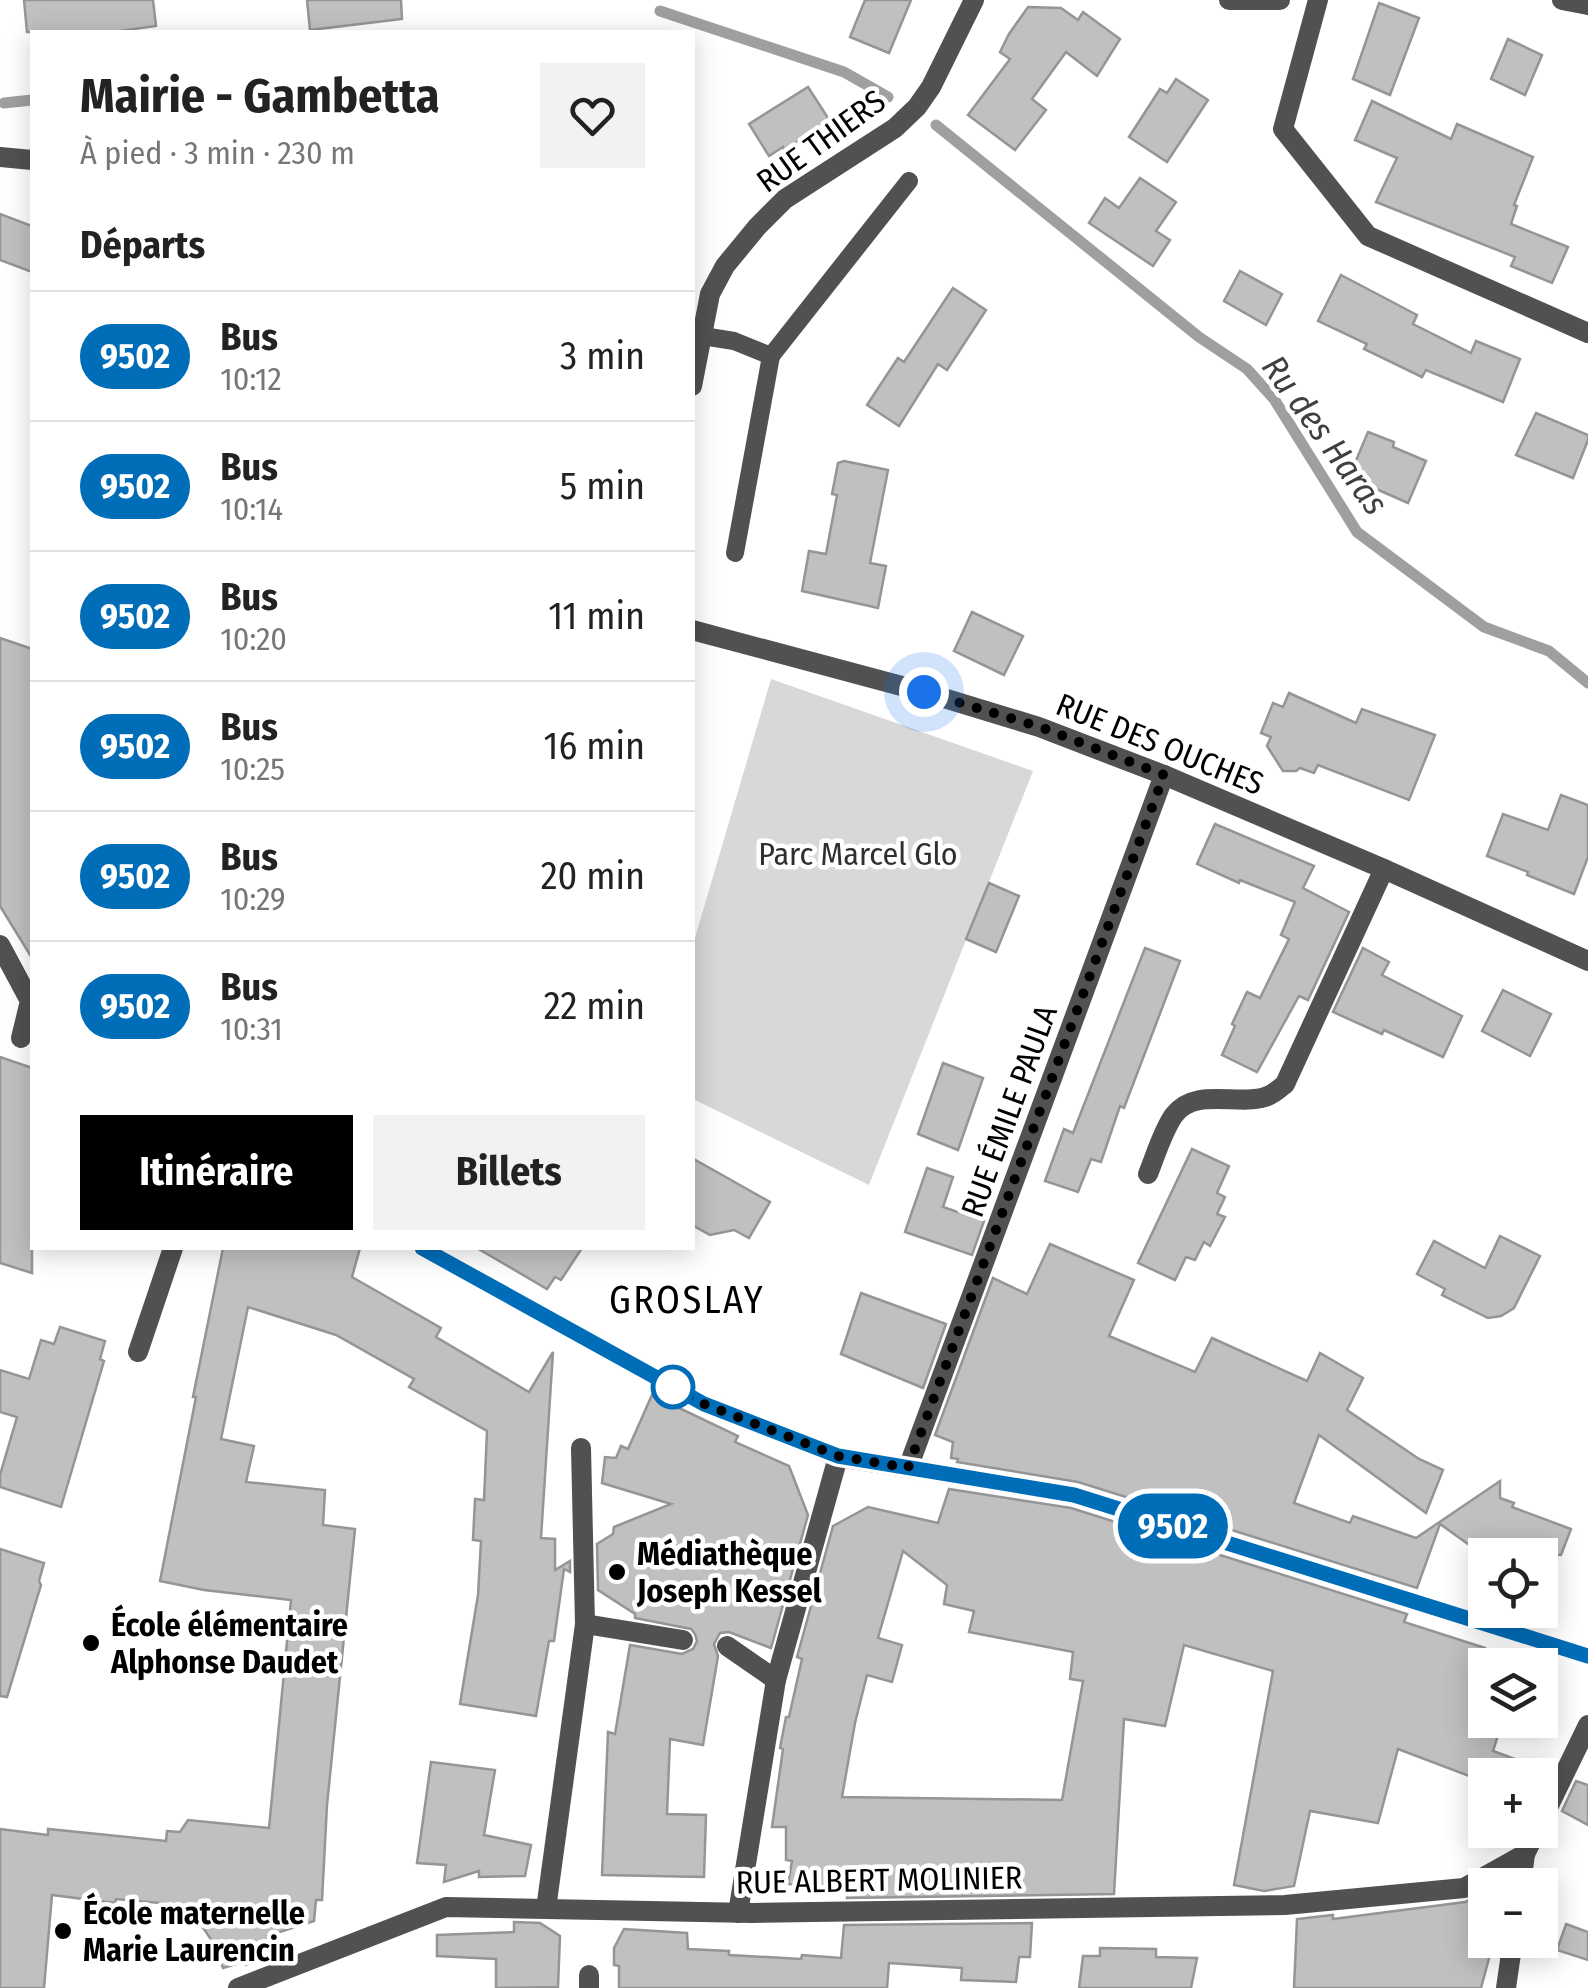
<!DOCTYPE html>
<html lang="fr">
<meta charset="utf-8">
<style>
body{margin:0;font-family:"Fira Sans Condensed",sans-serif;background:#f2f2f2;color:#222;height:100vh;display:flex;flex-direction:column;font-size:38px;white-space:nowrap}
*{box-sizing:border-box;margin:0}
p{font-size:32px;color:#767676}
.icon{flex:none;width:55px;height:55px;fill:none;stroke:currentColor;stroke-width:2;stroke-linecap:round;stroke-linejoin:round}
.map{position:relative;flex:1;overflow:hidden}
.drawer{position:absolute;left:30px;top:30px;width:665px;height:1220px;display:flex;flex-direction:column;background:#fff;border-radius:0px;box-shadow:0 5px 25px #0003}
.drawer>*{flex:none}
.badge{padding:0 20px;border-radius:32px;font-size:35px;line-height:65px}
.buttons{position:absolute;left:1468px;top:1538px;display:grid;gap:20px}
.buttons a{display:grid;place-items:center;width:90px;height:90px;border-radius:0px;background:#fff;box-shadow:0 5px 25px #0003;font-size:50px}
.you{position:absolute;width:50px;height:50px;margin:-25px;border:8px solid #fff;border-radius:50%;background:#1a73e8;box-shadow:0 0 0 15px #1a73e833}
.map>.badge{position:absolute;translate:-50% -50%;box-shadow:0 0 0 5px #fff}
h2{padding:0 50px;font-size:38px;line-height:90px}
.round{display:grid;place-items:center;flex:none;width:105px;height:105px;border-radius:0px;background:#f2f2f2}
.overview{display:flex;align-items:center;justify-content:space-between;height:170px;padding:0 50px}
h1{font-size:48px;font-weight:700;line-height:75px}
.primary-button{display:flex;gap:20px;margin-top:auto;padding:20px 50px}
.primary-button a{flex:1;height:115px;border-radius:0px;background:#000;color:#fff;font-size:40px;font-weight:700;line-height:115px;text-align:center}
.primary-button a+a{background:#f2f2f2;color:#222}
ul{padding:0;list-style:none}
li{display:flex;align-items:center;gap:30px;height:130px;padding:0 50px;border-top:2px solid #e0e0e0}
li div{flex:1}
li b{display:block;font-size:38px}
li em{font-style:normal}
li .badge{min-width:110px;font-weight:700;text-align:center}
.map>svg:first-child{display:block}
.green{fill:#d8d8d8}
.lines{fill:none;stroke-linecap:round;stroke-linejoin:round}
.stream{stroke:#9f9f9f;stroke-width:11}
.building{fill:#c0c0c0;stroke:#959595;stroke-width:2.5;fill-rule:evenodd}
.service{stroke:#515151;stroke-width:18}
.pedestrian{stroke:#515151;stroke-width:20}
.minor{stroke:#515151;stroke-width:20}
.line-casing{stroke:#fff;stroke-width:22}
.line{stroke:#006db8;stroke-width:15}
.walk{stroke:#000;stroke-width:10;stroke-dasharray:0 18}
.stop-dot{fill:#fff;stroke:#006db8;stroke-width:5}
.poi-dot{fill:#000;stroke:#fff;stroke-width:4}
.labels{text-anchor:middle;stroke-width:9;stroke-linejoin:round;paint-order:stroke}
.street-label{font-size:32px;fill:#000;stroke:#fff}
.park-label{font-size:32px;fill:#2f2f2f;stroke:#fff}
.poi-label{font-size:32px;font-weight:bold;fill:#000;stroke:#fff;text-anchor:start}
.water-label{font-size:35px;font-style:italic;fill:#404040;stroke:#fff}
.quarter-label{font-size:38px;letter-spacing:2.5px;fill:#000;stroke:#fff}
</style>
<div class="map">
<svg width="1588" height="1988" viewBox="0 0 1588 1988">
<rect width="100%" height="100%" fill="#fff"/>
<path class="green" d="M771 679 1033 771 869 1185 693 1099 692 948Z"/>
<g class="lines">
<g class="stream">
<path d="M660 11 844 72 888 97"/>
<path d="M4 103 32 100"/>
<path d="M936 125 1199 337 1247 369 1274 399 1357 532 1484 627 1549 651 1588 683"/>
</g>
</g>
<g class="building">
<path d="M24 0H153L156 26 113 32H27Z"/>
<path d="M307 0H401L402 19 310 30Z"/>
<path d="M865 0H911L889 53 850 37Z"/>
<path d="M1379 3 1419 18 1390 95 1353 79Z"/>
<path d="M1028 7 1061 8 1078 20 1083 12 1120 39 1097 76 1066 52 1032 99 1046 110 1015 150 968 115 1010 59 1000 52 1009 34Z"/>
<path d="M1508 39 1542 55 1525 95 1491 79Z"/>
<path d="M1176 79 1208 100 1167 162 1129 137 1160 89 1167 93Z"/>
<path d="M808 87 830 121 784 150 783 147 769 156 749 124Z"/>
<path d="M1372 101 1451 139 1457 124 1533 157 1514 205 1517 206 1511 224 1568 247 1552 283 1511 266 1515 257 1376 202 1397 158 1355 140Z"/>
<path d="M1140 178 1176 202 1156 231 1170 240 1153 266 1089 223 1105 198 1119 208Z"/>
<path d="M0 214 32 226V272L0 260Z"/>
<path d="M1240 271 1282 294 1266 325 1224 301Z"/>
<path d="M1341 275 1417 315 1413 324 1471 353 1476 341 1520 359 1503 402 1426 370 1422 377 1364 349 1367 344 1318 321Z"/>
<path d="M953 288 986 310 947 370 938 364 899 426 867 405 898 358 904 362Z"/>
<path d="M1536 413 1588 435V440L1573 478 1516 455Z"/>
<path d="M1368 432 1394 442 1393 447 1426 461 1408 503 1349 477Z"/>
<path d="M844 461 888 470 870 563 886 566 878 608 802 591 809 551 826 554 837 495 832 494 838 463Z"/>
<path d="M972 612 1023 636 1004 675 954 651Z"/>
<path d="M0 638 32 649V958L0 906Z"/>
<path d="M1289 693 1356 723 1362 709 1435 735 1409 800 1318 765 1314 773 1300 768 1296 771H1283L1267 746 1271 737 1261 733 1273 703 1283 707Z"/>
<path d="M1561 795 1588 805V857L1574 894 1527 875 1528 872 1487 856 1503 814 1548 830Z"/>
<path d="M1215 824 1314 866 1303 888 1349 912 1308 1000 1299 996 1257 1072 1222 1055 1235 1026 1232 1024 1247 992 1260 998 1289 939 1281 935 1295 902 1240 880 1239 883 1197 864Z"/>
<path d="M989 883 1019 896 996 952 966 939Z"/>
<path d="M1145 948 1180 961 1124 1108 1120 1106 1101 1162 1091 1159 1078 1192 1045 1181 1064 1129 1073 1133Z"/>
<path d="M1363 948 1389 962 1382 975 1462 1016 1443 1057 1384 1030 1382 1034 1333 1012Z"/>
<path d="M1503 990 1551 1014 1530 1056 1482 1031Z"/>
<path d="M0 1057 32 1068V1273L0 1263Z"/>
<path d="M943 1063 983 1078 958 1150 918 1134Z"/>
<path d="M1192 1149 1229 1166 1217 1193 1225 1197 1217 1214 1225 1217 1210 1246 1204 1242 1195 1260 1186 1257 1175 1280 1138 1263Z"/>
<path d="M692 1158 770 1202 749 1238 734 1230 710 1235 692 1225Z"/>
<path d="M927 1168 953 1177 943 1207 984 1221 972 1255 905 1232Z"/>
<path d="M1500 1236 1540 1256 1514 1308 1501 1316 1488 1318 1442 1295 1445 1289 1417 1274 1434 1241 1485 1268Z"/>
<path d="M1050 1244 1134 1280 1109 1336 1195 1372 1212 1338 1307 1381 1320 1353 1363 1378 1347 1410 1419 1459 1443 1470 1426 1513 1319 1435 1294 1503 1350 1523 1353 1516 1416 1538 1500 1481V1498L1514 1503 1512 1507 1571 1529 1561 1555H1511L1488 1546 1479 1552 1440 1524 1417 1588 1078 1482 957 1462 958 1459 951 1458 953 1442 935 1435 993 1278 1027 1294Z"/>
<path d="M223 1248H360L352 1277 441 1328 436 1337 529 1392 553 1352 541 1538 555 1539V1570L570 1561V1572L564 1569 554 1641H549L536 1716 460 1704 478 1595 481 1541 473 1540 475 1499 484 1500 487 1431 409 1387 414 1379 336 1335 248 1307 221 1439 254 1446 246 1482 325 1490 323 1525 355 1529 327 1805 322 1900H316L314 1921 267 1936 270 1956 246 1965 243 1962 223 1968 212 1941 204 1929 188 1914 177 1907 160 1903 116 1899 115 1903 52 1895 44 1988H0V1829L48 1835V1829L166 1841 167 1831 180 1832 188 1820 269 1828 291 1600 204 1590 160 1581 196 1397H193Z"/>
<path d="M477 1248H582L561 1280 555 1277 547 1289Z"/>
<path d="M861 1293 946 1324 923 1388 841 1354Z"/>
<path d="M60 1327 105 1341 100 1359 104 1361 61 1507 0 1487V1475L17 1417 0 1412V1370L29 1379 41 1340 54 1344Z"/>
<path d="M652 1395 738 1436 735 1442 789 1466 808 1515 771 1648 729 1632 720 1633 714 1644 718 1656 703 1745 670 1739 667 1814 706 1815 704 1877 602 1875 608 1732 615 1734 630 1645 682 1654 693 1649 697 1641 695 1634 691 1629 635 1618V1614L598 1590 597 1544 613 1534 614 1527 671 1504 602 1483 605 1457 616 1458 621 1446 628 1449Z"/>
<path d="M949 1489 1071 1508 1407 1614 1404 1622 1485 1648V1720H1503L1493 1751 1550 1772 1540 1792V1775H1485V1782L1398 1749 1378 1823 1310 1811 1294 1886 1264 1891 1234 1885 1273 1671 1184 1645 1165 1726 1124 1719 1114 1894 847 1898 848 1890 788 1884 792 1861 786 1860V1827H772L783 1749 780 1748 786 1717H789L802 1659 797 1657 833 1526 868 1507 938 1523ZM903 1551 947 1585 944 1604 974 1611 969 1632 1073 1652 1070 1679 1083 1681 1062 1800 842 1797 855 1723 867 1675 892 1682 902 1645 878 1638Z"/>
<path d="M0 1549 44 1563 39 1581 41 1585 7 1697 0 1696Z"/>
<path d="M431 1762 495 1770 484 1835 531 1845 525 1876 479 1877V1871L444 1882 446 1865 417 1863Z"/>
<path d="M1576 1781 1588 1785V1825L1562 1811Z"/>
<path d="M1473 1899 1485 1902V1940H1494L1481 1988H1294L1297 1919 1333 1915V1919L1465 1902Z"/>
<path d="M514 1922 540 1923 560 1936 558 1987 496 1988V1959L437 1956V1935L514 1932Z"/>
<path d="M1032 1923 1030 1957H1019L1016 1982 961 1980 962 1968 889 1963 887 1988H619V1966L614 1965V1948L624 1929 687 1933 688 1949 729 1951V1955L801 1959 802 1955 841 1958 844 1925Z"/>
<path d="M1566 1924 1588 1932V1960L1557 1950Z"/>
<path d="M1100 1948 1156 1949V1957L1197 1958 1191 1988H1079L1083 1956H1100Z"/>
</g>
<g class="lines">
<g class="service">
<path d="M703 336 734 341 771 356 909 181"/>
<path d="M735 553 771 356"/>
</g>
<g class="pedestrian">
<path d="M585 1624 683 1640"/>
<path d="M727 1646 776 1680 738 1913"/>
<path d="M546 1909 585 1624 581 1448"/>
</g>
<g class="minor">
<path d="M1229 0H1280"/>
<path d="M1318 0 1283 129 1368 236 1588 333"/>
<path d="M1562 0 1588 5"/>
<path d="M0 157 32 160"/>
<path d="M692 386 710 294 725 266 757 227 785 199 895 128 917 107 931 87 974 0"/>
<path d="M692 630 924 692 1039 727 1164 775 1384 869 1588 961"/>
<path d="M0 945 30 1001 21 1038"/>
<path d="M1148 1174C1155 1157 1163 1130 1174 1115 1195 1087 1237 1106 1265 1097 1273 1095 1279 1089 1285 1084L1384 869"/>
<path d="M422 1248 703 1403 838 1457 1074 1495 1588 1656"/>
<path d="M138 1352 173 1248"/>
<path d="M908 1468 1164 775"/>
<path d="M776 1680 838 1457"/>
<path d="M1540 1824 1588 1725"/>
<path d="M1521 1885 1525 1854 1537 1830"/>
<path d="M589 1975V1988"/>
<path d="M238 1988 446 1907 752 1913 1285 1905 1464 1888 1525 1854"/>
<path d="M1506 1988 1513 1940"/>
</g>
</g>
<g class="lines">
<g class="line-casing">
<path id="line" d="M422 1248 704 1404 838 1456 1074 1495 1588 1656"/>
</g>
<use href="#line" class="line"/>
<path class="walk" d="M673 1387 704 1404 838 1456 908 1468 1164 775 1040 727 924 692"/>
</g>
<circle class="stop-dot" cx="673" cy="1387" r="20"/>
<g class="poi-dot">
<circle cx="617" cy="1572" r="10"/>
<circle cx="91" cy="1643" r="10"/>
<circle cx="63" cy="1931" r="10"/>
</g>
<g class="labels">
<g class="street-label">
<text transform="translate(821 141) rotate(-36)" y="11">RUE THIERS</text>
<text transform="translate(1160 744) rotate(22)" y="11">RUE DES OUCHES</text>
<text transform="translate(1009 1111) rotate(-70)" y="11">RUE ÉMILE PAULA</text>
<text transform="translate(879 1880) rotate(-1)" y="11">RUE ALBERT MOLINIER</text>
</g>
<g class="park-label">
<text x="858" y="865">Parc Marcel Glo</text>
</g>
<g class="poi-label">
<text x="637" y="1565">Médiathèque<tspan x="637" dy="37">Joseph Kessel</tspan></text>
<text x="111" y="1636">École élémentaire<tspan x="111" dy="37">Alphonse Daudet</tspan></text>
<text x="83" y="1924">École maternelle<tspan x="83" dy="37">Marie Laurencin</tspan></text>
</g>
<g class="water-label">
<text transform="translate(1325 435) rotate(54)" y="12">Ru des Haras</text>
</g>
<g class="quarter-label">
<text x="687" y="1313">GROSLAY</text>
</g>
</g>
</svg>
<div class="buttons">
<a><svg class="icon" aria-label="locate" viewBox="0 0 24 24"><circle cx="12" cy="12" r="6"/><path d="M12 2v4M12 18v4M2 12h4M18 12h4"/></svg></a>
<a><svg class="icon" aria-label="layers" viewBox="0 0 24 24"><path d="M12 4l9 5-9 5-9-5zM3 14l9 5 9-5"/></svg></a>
<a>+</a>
<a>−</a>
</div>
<div class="you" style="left:924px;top:692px"></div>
<b class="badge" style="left:1173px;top:1526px;background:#006db8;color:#fff">9502</b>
<section class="drawer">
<div class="overview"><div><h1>Mairie - Gambetta</h1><p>À pied · 3 min · 230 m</p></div><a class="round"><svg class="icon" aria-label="heart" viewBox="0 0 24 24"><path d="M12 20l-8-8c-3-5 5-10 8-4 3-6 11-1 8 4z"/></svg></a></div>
<h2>Départs</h2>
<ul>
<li><span class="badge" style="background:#006db8;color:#fff">9502</span><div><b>Bus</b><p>10:12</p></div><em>3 min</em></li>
<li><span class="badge" style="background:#006db8;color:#fff">9502</span><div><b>Bus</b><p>10:14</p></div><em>5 min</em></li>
<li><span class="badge" style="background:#006db8;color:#fff">9502</span><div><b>Bus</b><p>10:20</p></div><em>11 min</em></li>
<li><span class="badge" style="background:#006db8;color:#fff">9502</span><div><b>Bus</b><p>10:25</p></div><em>16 min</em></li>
<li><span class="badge" style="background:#006db8;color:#fff">9502</span><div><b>Bus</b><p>10:29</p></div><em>20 min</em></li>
<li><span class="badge" style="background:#006db8;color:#fff">9502</span><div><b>Bus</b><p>10:31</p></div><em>22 min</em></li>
</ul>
<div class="primary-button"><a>Itinéraire</a><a>Billets</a></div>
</section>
</div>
